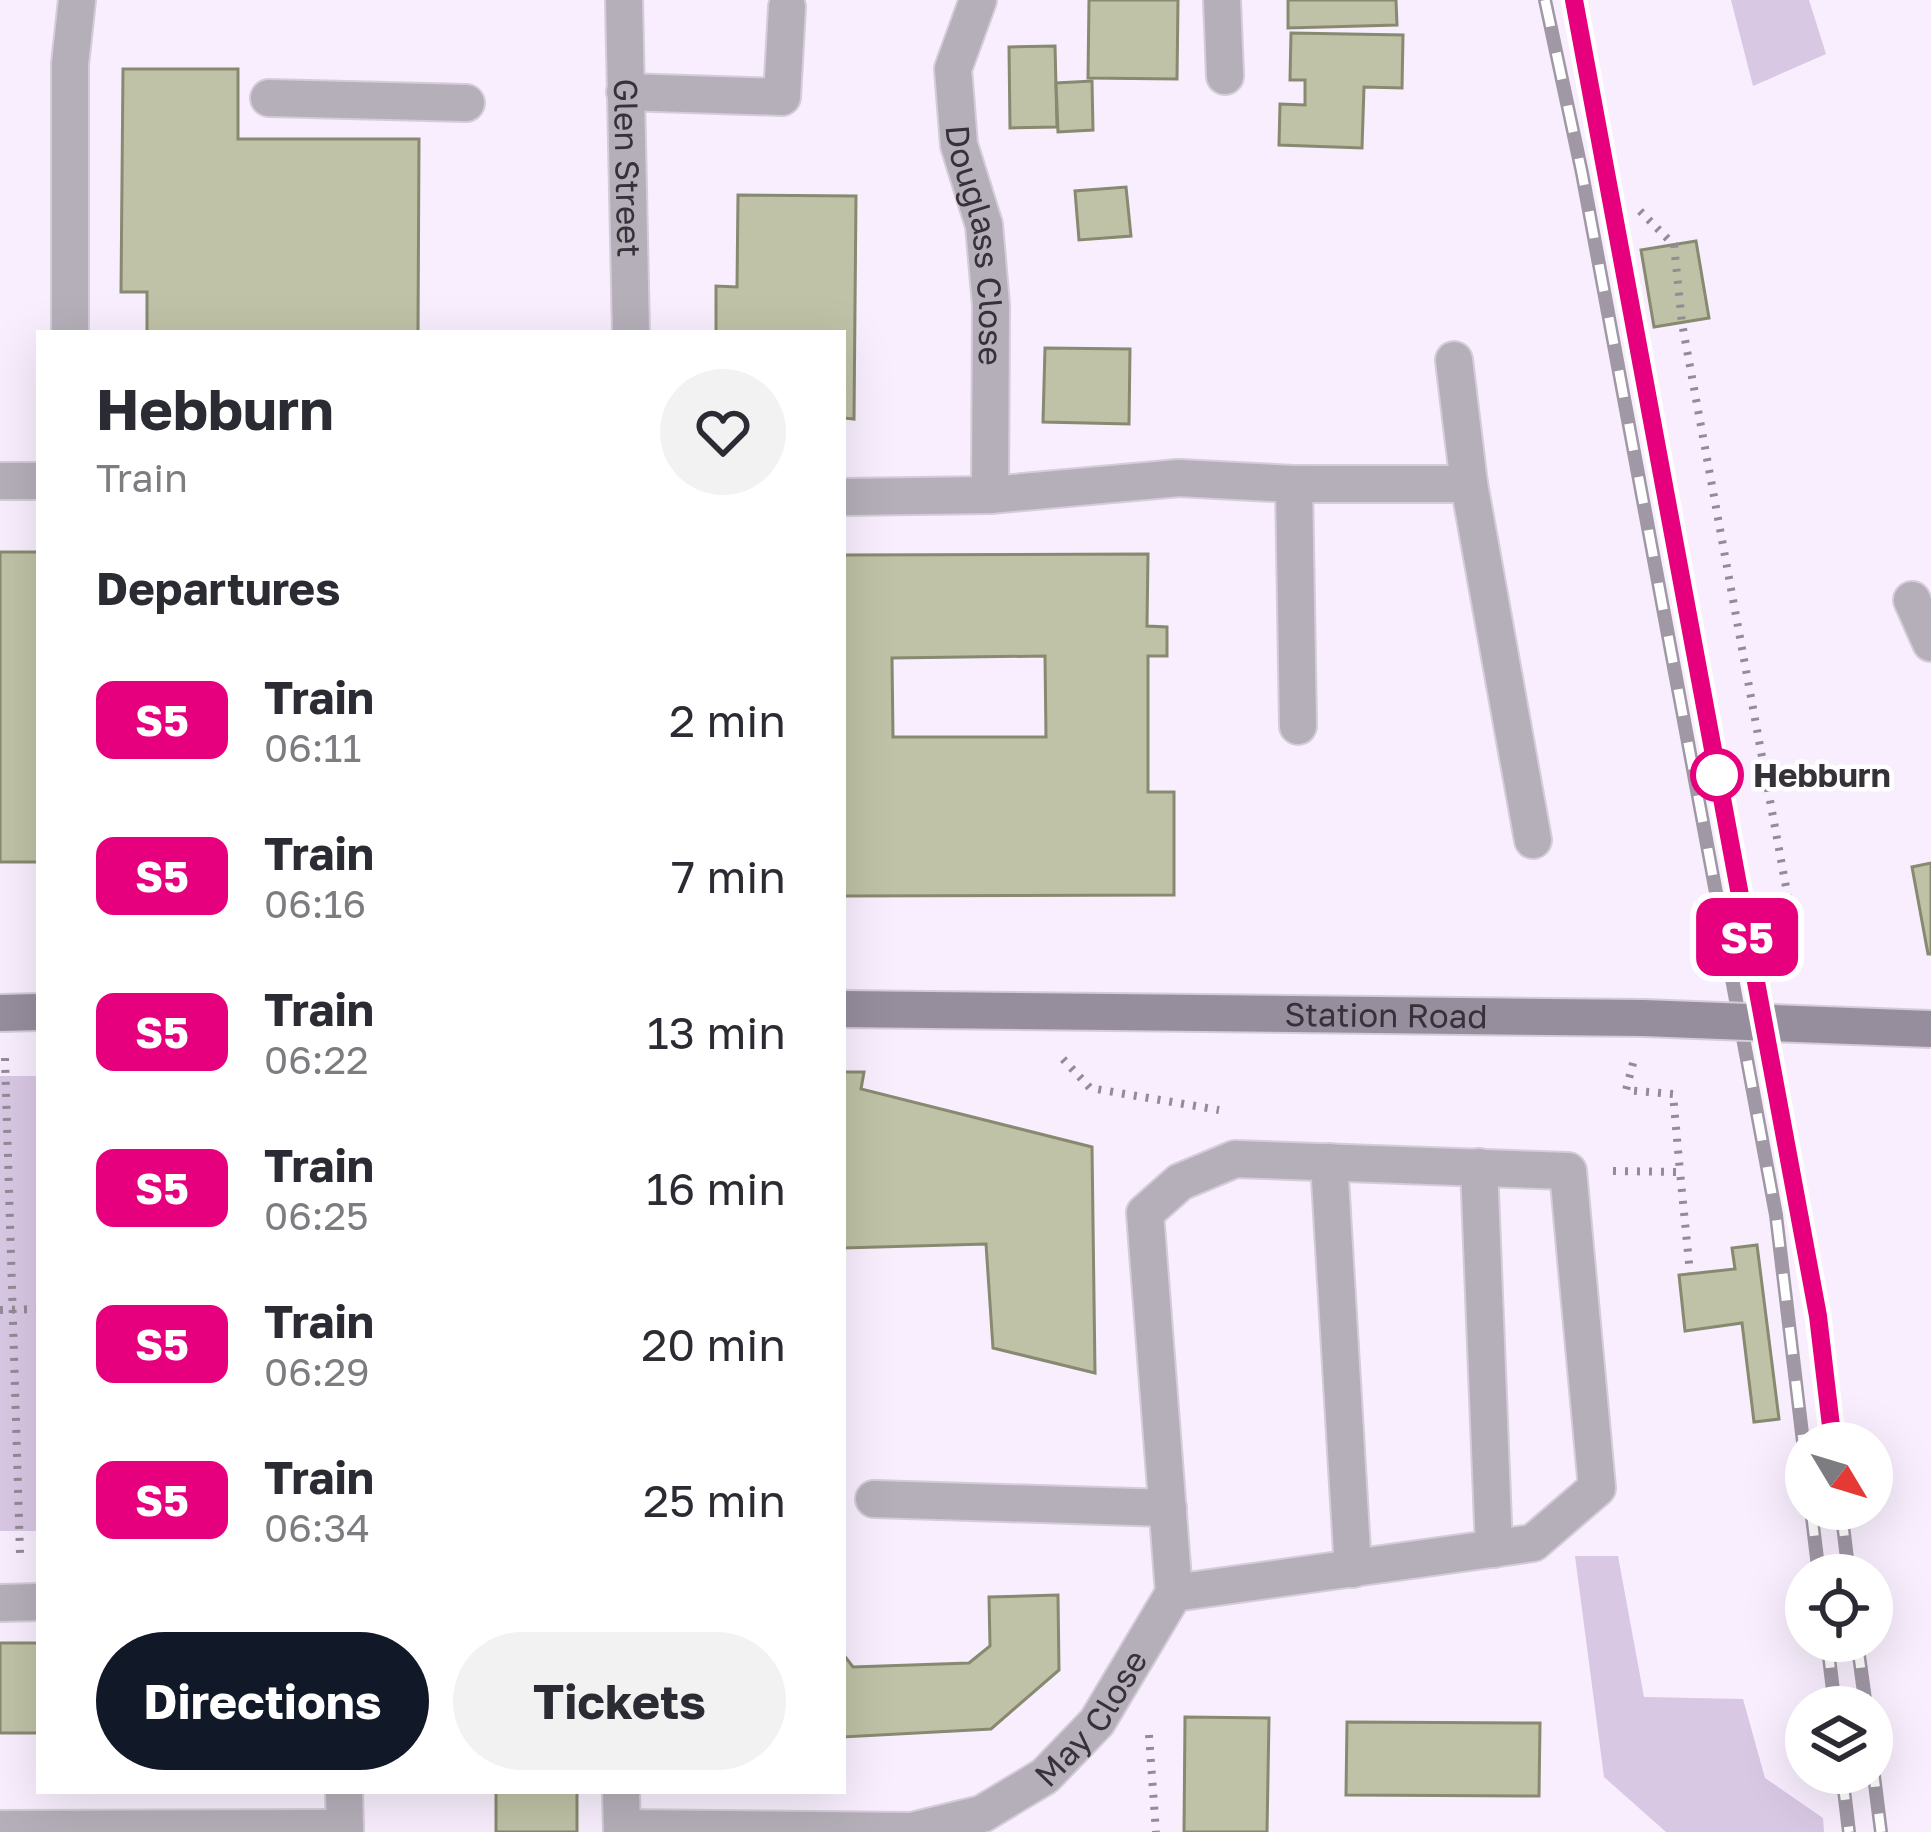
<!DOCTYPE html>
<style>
body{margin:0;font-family:"Golos Text",sans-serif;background:#f2f2f3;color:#2b2b33;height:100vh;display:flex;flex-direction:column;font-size:45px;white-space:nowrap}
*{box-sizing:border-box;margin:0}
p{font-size:39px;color:#7c7c81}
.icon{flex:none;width:66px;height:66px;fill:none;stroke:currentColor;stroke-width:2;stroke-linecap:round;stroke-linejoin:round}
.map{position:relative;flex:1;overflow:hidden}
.panel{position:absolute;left:36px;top:330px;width:810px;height:1464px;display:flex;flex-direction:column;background:#fff;border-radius:0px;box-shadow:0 12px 48px #0002}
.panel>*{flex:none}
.badge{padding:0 24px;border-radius:18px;font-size:42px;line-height:78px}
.needle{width:78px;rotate:128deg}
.tools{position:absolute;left:1785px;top:1422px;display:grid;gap:24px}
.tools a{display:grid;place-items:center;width:108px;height:108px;border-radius:50%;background:#fff;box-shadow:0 12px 48px #0002;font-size:60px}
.map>.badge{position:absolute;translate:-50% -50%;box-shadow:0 0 0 6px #fff}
h2{padding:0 60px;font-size:45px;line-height:108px}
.round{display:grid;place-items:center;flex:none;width:126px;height:126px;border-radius:63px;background:#f2f2f3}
.head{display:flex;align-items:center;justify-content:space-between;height:204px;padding:0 60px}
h1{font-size:57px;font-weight:700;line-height:90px}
.cta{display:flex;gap:24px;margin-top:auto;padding:24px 60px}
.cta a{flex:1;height:138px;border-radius:72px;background:#111827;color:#fff;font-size:48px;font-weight:700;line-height:138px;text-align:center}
.cta a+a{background:#f2f2f3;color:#2b2b33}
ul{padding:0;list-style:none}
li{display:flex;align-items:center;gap:36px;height:156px;padding:0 60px}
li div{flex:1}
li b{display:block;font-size:45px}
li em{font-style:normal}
li .badge{min-width:132px;font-weight:700;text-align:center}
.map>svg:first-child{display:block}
.green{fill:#d9c8e4}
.building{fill:#bfc2a6;stroke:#878970;stroke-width:3;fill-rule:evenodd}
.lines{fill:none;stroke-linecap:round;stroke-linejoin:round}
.service-casing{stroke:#d5ccda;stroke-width:40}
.minor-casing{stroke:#d5ccda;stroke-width:40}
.secondary-casing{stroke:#d5ccda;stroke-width:40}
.path{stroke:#938b97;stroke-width:8;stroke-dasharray:3 9;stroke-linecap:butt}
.service{stroke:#b5afb9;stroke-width:36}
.minor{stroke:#b5afb9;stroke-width:36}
.secondary{stroke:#978e9d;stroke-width:36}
.rail-casing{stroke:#a098a4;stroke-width:14}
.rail{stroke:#fff;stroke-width:9;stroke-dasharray:27;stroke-linecap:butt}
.secondary-bridge-casing{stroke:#d5ccda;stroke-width:40;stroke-linecap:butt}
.secondary-bridge{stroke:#978e9d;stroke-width:36}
.line-casing{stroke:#fff;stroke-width:27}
.line{stroke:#e6007e;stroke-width:18}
.stop-dot{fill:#fff;stroke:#e6007e;stroke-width:6}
.labels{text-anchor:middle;stroke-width:9;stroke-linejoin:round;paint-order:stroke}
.street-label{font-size:33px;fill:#37313a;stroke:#fff}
.stop-label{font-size:33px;font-weight:bold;fill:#37313a;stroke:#fff;text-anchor:start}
</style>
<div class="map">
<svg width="1931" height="1832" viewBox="0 0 1931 1832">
<rect width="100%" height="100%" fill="#f8eefd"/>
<g class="green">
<path d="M1731 0H1809L1826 54 1753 86Z"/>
<rect x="0" y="1076" width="39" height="455"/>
<path d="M1575 1556H1618L1644 1697 1743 1699 1765 1778 1823 1818 1824 1832H1666L1604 1777Z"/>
</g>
<g class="building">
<path d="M1089 0H1178L1177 79 1088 78Z"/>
<path d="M1288 0H1396L1397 25 1288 28Z"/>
<path d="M1291 33 1403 35 1402 88 1364 87 1362 148 1279 145 1280 104 1305 105V80H1290Z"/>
<path d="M1055 46 1057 127 1010 128 1009 47Z"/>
<path d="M123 69H238V139H419L418 333H147V292H121Z"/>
<path d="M1092 81 1093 130 1058 132 1056 83Z"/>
<path d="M1126 187 1131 236 1079 240 1075 191Z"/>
<path d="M738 195 856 196 854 419 843 418V333H716V286L737 287Z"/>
<path d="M1696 241 1709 318 1654 327 1641 250Z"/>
<path d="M1045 348 1130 349 1129 424 1043 422Z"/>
<rect x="0" y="552" width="39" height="310"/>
<path d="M1148 554 1147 626 1167 627V656H1148V792H1174V895L843 896V555ZM1045 656 1046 737H893L892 658Z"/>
<path d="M1931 863V954H1928L1912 867Z"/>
<path d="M843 1072H864L861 1089 1092 1147 1095 1373 993 1348 986 1244 843 1248Z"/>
<path d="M1757 1245 1779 1419 1754 1422 1742 1323 1685 1331 1679 1275 1735 1269 1732 1248Z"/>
<path d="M1058 1595 1059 1670 991 1729 843 1737V1654L853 1667 969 1663 990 1646 989 1597Z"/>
<rect x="0" y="1643" width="39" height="90"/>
<path d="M1185 1717 1269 1718 1267 1832H1184Z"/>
<path d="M1347 1722 1540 1723 1539 1796 1346 1795Z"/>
<rect x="496" y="1791" width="81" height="41"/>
</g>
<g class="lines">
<g class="service-casing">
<g id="service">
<path d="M1222 0 1225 76"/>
<path d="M625 92 782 97 787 7"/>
<path d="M269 98 466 103"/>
<path d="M70 333V64L77 0"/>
<path d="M1454 360 1469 484 1533 840"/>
<path d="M1179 478 1294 484H1469"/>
<path d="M0 481H39"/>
<path d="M1294 484 1298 726"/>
<path d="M1912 600 1931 643"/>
<path d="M1235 1159 1568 1171 1597 1488 1533 1543 1174 1593 1145 1213 1180 1182Z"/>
<path d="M1329 1162 1353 1569"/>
<path d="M1479 1167 1494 1549"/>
<path d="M874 1499 1168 1508"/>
<path d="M344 1791 345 1832"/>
<path d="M0 1829 345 1828"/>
</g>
</g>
<g class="minor-casing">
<g id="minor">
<path id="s1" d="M624 0 631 333"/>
<path id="s2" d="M978 0 953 69 959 145 984 225 991 305 990 495"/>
<path d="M843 497 990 495 1179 478"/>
<path d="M0 1603 39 1602"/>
<path d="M621 1791 622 1832"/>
<path id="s3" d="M622 1828 912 1831 982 1814 1045 1776 1097 1722 1174 1593"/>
</g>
</g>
<g class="secondary-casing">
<g id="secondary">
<path id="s4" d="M843 1009 1643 1018"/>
<path d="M0 1013 39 1012"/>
</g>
</g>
<g class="path">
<path d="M1640 211 1674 245 1682 323 1793 925 1798 975"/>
<path d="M5 1058 20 1553"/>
<path d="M1063 1059 1090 1088 1219 1110"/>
<path d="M1633 1063 1626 1090 1673 1094 1680 1172"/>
<path d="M1613 1171 1680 1172 1690 1273"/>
<path d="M0 1310 39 1309"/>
<path d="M1149 1735 1156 1832"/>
</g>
<use href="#service" class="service"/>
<use href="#minor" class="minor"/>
<use href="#secondary" class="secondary"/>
<g class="rail-casing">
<g id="rail">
<path d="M1545 0 1582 173 1776 1215 1806 1467"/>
<path d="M1574 0 1818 1316 1833 1443"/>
<path d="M1811 1509 1819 1575"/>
<path d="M1841 1509 1849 1575"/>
<path d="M1827 1641 1835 1707"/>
<path d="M1857 1641 1866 1707"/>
<path d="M1872 1760 1881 1832"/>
<path d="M1842 1773 1849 1832"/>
</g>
</g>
<use href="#rail" class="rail"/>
<g class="secondary-bridge-casing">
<path id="secondary-bridge" d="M1643 1018 1931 1029"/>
</g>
<use href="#secondary-bridge" class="secondary-bridge"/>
</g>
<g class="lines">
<g class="line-casing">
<path id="line" d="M1574 0 1818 1316 1833 1443"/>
</g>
<use href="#line" class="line"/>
</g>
<circle class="stop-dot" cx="1717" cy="775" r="24"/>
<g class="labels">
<g class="street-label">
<text dy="12" stroke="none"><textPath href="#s1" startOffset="168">Glen Street</textPath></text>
<text dy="12" stroke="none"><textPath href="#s2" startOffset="252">Douglass Close</textPath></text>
<text dy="12" stroke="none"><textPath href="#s4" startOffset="543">Station Road</textPath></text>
<text dy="12" stroke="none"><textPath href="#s3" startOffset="510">May Close</textPath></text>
</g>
<g class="stop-label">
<text x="1753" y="787">Hebburn</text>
</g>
</g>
</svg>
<div class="tools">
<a><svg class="needle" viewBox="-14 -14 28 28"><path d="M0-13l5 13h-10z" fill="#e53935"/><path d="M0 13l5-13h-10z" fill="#7c7c81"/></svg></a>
<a><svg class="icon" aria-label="locate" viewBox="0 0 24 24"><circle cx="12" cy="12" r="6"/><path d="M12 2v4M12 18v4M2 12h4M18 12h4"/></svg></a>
<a><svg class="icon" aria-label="layers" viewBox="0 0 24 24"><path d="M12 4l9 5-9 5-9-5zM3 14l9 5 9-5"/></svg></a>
</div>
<b class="badge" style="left:1747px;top:937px;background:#e6007e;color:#fff">S5</b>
<section class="panel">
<div class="head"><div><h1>Hebburn</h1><p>Train</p></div><a class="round"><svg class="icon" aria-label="heart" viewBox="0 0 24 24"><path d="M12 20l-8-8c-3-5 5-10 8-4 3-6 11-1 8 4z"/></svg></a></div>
<h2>Departures</h2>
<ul>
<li><span class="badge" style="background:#e6007e;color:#fff">S5</span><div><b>Train</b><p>06:11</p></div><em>2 min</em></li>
<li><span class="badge" style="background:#e6007e;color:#fff">S5</span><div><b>Train</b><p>06:16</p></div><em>7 min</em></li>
<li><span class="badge" style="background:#e6007e;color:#fff">S5</span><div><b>Train</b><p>06:22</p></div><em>13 min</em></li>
<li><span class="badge" style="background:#e6007e;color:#fff">S5</span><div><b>Train</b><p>06:25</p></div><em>16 min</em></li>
<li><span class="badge" style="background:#e6007e;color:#fff">S5</span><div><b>Train</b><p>06:29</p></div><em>20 min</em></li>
<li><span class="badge" style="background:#e6007e;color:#fff">S5</span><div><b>Train</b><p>06:34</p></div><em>25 min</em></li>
</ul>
<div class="cta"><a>Directions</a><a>Tickets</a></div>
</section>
</div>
